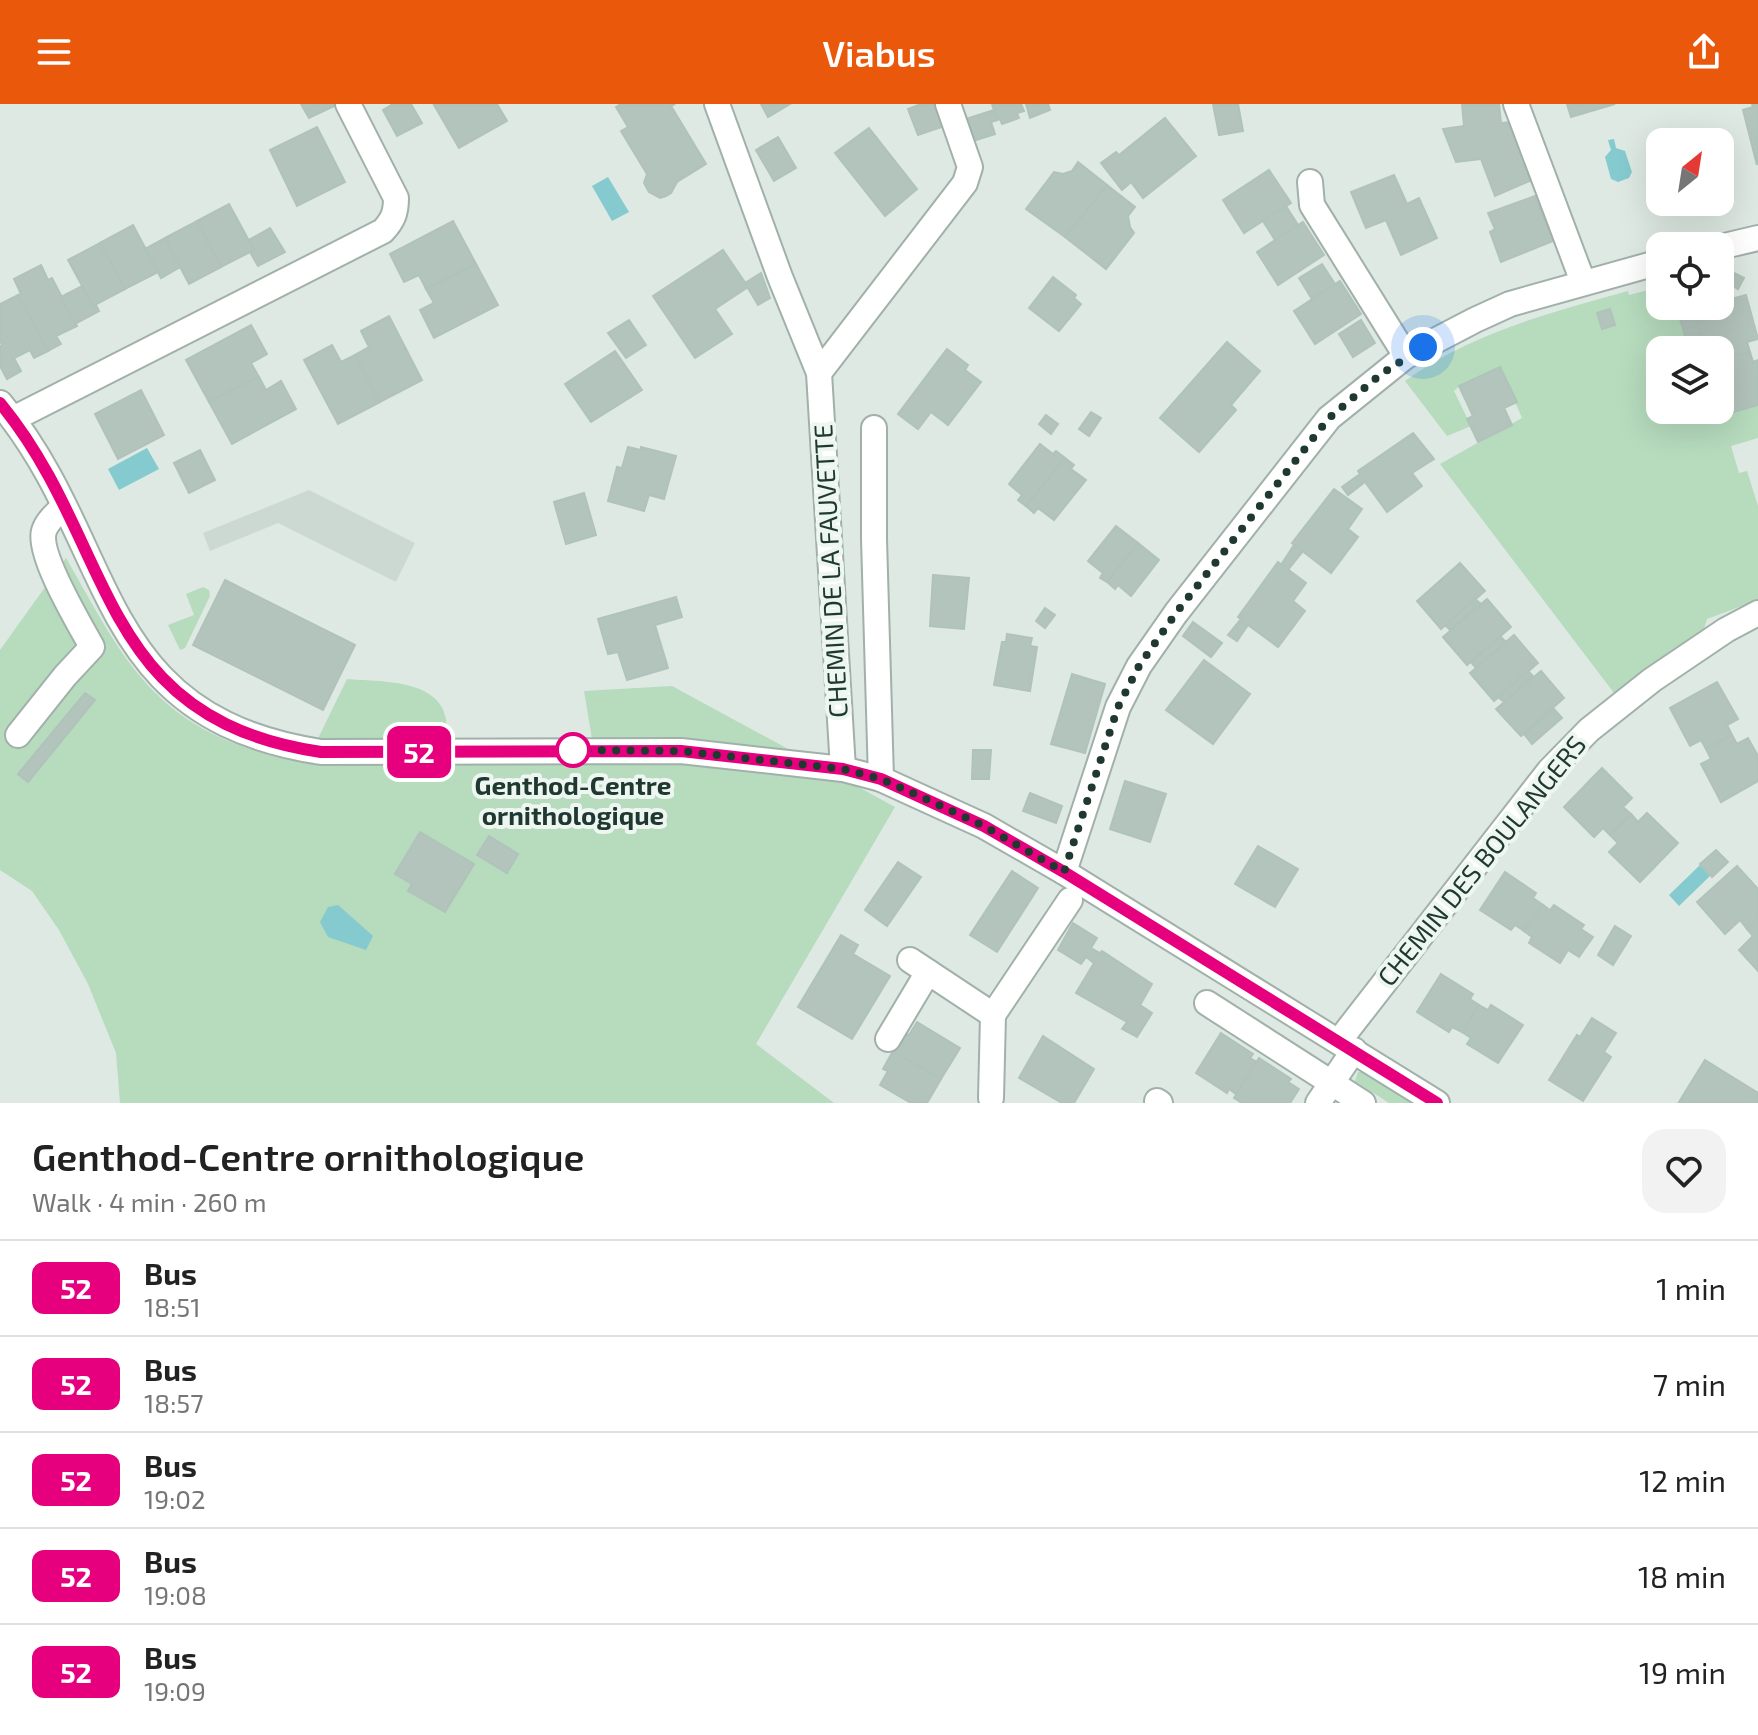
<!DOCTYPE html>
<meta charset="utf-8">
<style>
body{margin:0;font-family:"Exo 2",sans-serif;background:#f2f2f2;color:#222;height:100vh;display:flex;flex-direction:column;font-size:30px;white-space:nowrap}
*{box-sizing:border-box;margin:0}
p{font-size:26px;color:#767676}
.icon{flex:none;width:44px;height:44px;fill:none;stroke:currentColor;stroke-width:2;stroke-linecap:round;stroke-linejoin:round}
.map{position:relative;height:999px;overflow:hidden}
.side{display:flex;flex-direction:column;background:#fff;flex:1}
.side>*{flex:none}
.badge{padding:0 16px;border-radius:12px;font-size:28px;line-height:52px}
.needle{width:52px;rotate:30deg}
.buttons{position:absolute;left:1646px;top:24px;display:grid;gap:16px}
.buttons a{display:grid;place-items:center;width:88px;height:88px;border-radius:16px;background:#fff;box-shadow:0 8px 32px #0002;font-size:40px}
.you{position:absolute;width:40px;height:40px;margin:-20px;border:6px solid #fff;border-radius:50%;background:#1a73e8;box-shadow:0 0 0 12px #1a73e833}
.map>.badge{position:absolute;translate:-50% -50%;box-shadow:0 0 0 4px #fff}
.round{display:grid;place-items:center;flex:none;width:84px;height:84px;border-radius:24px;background:#f2f2f2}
.summary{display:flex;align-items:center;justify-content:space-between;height:136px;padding:0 32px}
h1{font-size:38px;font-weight:600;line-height:60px}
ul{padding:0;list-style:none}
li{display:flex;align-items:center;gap:24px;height:96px;padding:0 32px;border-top:2px solid #e0e0e0}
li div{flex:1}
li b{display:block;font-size:30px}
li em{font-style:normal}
li .badge{min-width:88px;font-weight:700;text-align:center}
header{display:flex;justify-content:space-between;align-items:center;height:104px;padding:0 32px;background:#ea580c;color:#fff;font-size:36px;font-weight:600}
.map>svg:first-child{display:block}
.built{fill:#ccd9d2}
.green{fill:#b6dbbd}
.water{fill:#85cacf}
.building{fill:#b3c4bc;stroke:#b0c3ba;stroke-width:2}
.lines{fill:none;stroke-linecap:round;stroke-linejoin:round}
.minor-casing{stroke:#a1b1aa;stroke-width:28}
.minor{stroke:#fff;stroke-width:24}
.line-casing{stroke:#fff;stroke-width:18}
.line{stroke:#e6007e;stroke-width:12}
.walk{stroke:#1f3930;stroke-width:8;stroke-dasharray:0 14.4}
.stop-dot{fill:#fff;stroke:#e6007e;stroke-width:4}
.labels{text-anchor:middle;stroke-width:8;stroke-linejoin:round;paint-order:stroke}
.street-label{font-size:26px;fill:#1f3930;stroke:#eef6f1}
.stop-label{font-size:26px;font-weight:bold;fill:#1f3930;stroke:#eef6f1}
</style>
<header><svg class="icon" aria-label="menu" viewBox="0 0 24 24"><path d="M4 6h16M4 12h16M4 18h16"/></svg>Viabus<svg class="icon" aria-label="share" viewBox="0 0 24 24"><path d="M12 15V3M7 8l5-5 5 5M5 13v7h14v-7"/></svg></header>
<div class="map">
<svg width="1758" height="999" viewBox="0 0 1758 999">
<rect width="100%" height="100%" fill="#dee9e3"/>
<path class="built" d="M309 386 415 439 396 478 278 419 210 447 203 429Z"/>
<g class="green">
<path d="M1660 183V202H1705L1694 205 1696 211 1680 216 1689 246H1660V306H1710L1712 311 1722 307 1724 311 1758 301V334L1731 342 1739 369 1747 367 1758 402V496L1707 515 1700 538 1673 549 1614 589 1440 360 1522 314 1500 263 1459 282 1454 287 1471 322 1447 332 1405 277C1471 229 1549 209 1628 187L1629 191Z"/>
<path d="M66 454C113 535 142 604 236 640 260 649 282 656 308 655L347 575C378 578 439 574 446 615 447 621 445 629 446 634L592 635 584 587 672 582 895 703 756 940 834 999H120L116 949 88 880 59 826 32 787 0 766V546Z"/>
<path d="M203 483 209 486 210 492 185 544 180 546 168 521 194 511 186 490Z"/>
<path d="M1358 968H1368L1415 999H1389L1355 977Z"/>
</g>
<g class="water">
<path d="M1614 35 1616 44 1625 47 1632 68 1629 74 1618 78 1611 75 1605 53 1611 46 1608 36Z"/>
<path d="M608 73 629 108 612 117 592 82Z"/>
<path d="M147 344 159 365 119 386 108 365Z"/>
<path d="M1700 761 1710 772 1679 802 1669 791Z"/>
<path d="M338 801 373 832 366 846 328 833 320 818 328 803Z"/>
</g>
<g class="building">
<path d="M301 0H334V2L309 14Z"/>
<path d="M393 0H411L422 19 397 32 383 6Z"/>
<path d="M497 0 507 17 459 44 434 1Z"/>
<path d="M621 0H675L671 2 706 60 677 78 671 89 666 92 660 94 649 88 644 79 647 70 621 27 628 23 616 3Z"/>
<path d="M761 0H790L768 13Z"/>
<path d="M921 0H937L944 22 918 31 908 5Z"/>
<path d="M992 0H1021L1024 7 1017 9 1019 14 1002 20 1000 15 997 16Z"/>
<path d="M1026 0H1048L1050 6 1030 14Z"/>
<path d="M1213 0H1238L1243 27 1219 31Z"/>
<path d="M1462 0H1499L1501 19 1513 18 1534 75 1495 92 1481 55 1456 58 1443 25 1464 22Z"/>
<path d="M1567 0H1615L1571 13Z"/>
<path d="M1752 0H1758L1757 61 1743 6 1753 3Z"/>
<path d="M994 6 997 16 991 18 995 30 970 38 963 16Z"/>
<path d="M1165 14 1196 52 1143 94 1131 78 1122 86 1101 59 1116 48 1119 51Z"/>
<path d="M317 23 345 78 297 102 270 46Z"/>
<path d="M869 24 917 85 885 112 835 49Z"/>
<path d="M778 33 796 64 774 77 756 46Z"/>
<path d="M1078 58 1107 81 1065 133 1026 105 1054 68 1063 70 1072 67Z"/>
<path d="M1269 66 1291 99 1244 129 1223 96Z"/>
<path d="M1394 71 1407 100 1419 94 1437 134 1401 151 1386 116 1366 124 1351 88Z"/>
<path d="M1107 81 1135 103 1128 112 1130 123 1134 129 1106 165 1065 133Z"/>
<path d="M1535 92 1553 137 1501 158 1490 128 1495 125 1488 109Z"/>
<path d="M229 100 254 146 221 163 197 117Z"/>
<path d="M1286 102 1298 121 1275 136 1263 117Z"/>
<path d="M197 117 221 163 189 180 165 134Z"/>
<path d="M453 117 476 160 426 185 419 171 404 178 390 150Z"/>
<path d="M1303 118 1324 151 1278 181 1257 148Z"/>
<path d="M133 121 158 168 125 185 100 139Z"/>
<path d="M270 124 285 148 258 162 250 148 254 146 249 136Z"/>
<path d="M165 134 180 163 161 174 145 145Z"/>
<path d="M100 139 125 185 93 202 68 156Z"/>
<path d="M723 146 748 183 715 205 732 230 695 254 653 192Z"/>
<path d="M476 160 498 201 434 234 420 206 434 199 426 185Z"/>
<path d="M1322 160 1335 180 1312 195 1299 174Z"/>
<path d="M41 161 48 176 52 174 77 222 56 232 61 240 48 247 18 191 21 190 14 175Z"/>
<path d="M1732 168 1744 174 1738 185 1726 178Z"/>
<path d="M761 169 770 194 758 201 745 179Z"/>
<path d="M1053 173 1076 191 1074 194 1081 200 1059 227 1029 204Z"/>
<path d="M1340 177 1361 210 1315 240 1294 207Z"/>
<path d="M82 182 93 202 96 201 99 207 75 220 61 193Z"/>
<path d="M18 191 48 247 34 254 30 246 14 254 21 267 7 275 0 262V242L2 241 0 236V200Z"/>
<path d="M1746 191 1758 235 1747 238 1750 248 1722 256 1720 246H1705L1694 205 1720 202V198Z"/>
<path d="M1610 205 1615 221 1602 225 1597 209Z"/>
<path d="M1696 211 1705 246H1689L1680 215Z"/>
<path d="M389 212 422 276 380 298 355 251 369 243 361 227Z"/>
<path d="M629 216 646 241 626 254 608 229Z"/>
<path d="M1361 216 1375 239 1353 253 1339 230Z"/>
<path d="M251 221 267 250 251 259 259 273 209 298 186 256Z"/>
<path d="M1227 238 1260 267 1231 301 1236 306 1199 348 1160 314Z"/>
<path d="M332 241 341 258 355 251 380 298 338 320 304 256Z"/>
<path d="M947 245 968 261 965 266 981 278 948 321 931 308 918 325 898 310Z"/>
<path d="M615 247 642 286 591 318 565 280Z"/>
<path d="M1750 248 1753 258 1758 256V301L1723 311 1720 299V267L1724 266 1722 256Z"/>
<path d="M1500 263 1517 298 1504 304 1512 321 1478 338 1467 315 1473 312 1459 282Z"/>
<path d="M259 273 266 286 281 277 296 305 232 340 209 298Z"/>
<path d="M141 286 164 331 118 355 95 310Z"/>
<path d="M1091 308 1101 314 1089 332 1079 325Z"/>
<path d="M1046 311 1058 320 1051 330 1039 320Z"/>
<path d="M1413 329 1434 355 1412 369 1422 382 1387 408 1365 378 1348 391 1342 383 1360 370 1358 367Z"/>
<path d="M1040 340 1053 350 1056 347 1065 354 1026 402 1018 396 1022 391 1009 380Z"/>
<path d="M628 343 641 346V343L676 352 664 395 649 391 644 407 608 397 617 363 622 364Z"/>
<path d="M200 346 215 376 189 389 174 359Z"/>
<path d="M1065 354 1074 361 1071 365 1086 376 1054 416 1038 404 1034 409 1026 402Z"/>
<path d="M1334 385 1362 405 1348 425 1358 433 1331 469 1292 439Z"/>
<path d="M584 389 596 431 566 440 554 398Z"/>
<path d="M1116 422 1138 439 1107 478 1100 474 1103 469 1088 457Z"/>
<path d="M1138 439 1159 456 1131 492 1118 481 1115 485 1107 478Z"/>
<path d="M1294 441 1303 447 1288 466 1281 461Z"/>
<path d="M1278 458 1306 479 1293 497 1305 507 1278 543 1248 521 1237 537 1228 531 1241 515 1238 513Z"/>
<path d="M1460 459 1485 487 1441 525 1417 497Z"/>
<path d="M933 471 969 474 964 525 930 522Z"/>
<path d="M225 476 355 541 323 606 193 541Z"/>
<path d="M676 493 682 513 655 521 668 564 627 576 618 548 608 550 598 515Z"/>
<path d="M1475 495 1481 500 1450 526 1445 521Z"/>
<path d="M1487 495 1511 523 1467 561 1443 533Z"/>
<path d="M1045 504 1055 511 1045 524 1036 517Z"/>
<path d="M1193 518 1222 539 1211 553 1183 532Z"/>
<path d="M1007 530 1032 534 1030 542 1037 543 1030 587 994 581 1002 538H1006Z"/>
<path d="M1514 531 1538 559 1494 597 1470 569Z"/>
<path d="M1500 532 1506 538 1476 564 1471 558Z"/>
<path d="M1204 556 1250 590 1213 640 1166 606Z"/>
<path d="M1528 567 1533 572 1504 598 1498 593Z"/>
<path d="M1541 567 1564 594 1521 632 1496 605Z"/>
<path d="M1072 570 1105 580 1085 649 1051 640Z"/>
<path d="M1717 578 1738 615 1727 621 1732 631 1706 645 1701 636 1690 642 1670 604Z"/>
<path d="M85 589 95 596 28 678 18 670Z"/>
<path d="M1553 604 1562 614 1532 640 1524 630Z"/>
<path d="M1732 631 1737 640 1748 634 1758 652V677L1721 698 1701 660 1711 655 1706 645Z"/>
<path d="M973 646H991L989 675H972Z"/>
<path d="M1602 664 1632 694 1623 703 1631 710 1610 731 1603 724 1594 733 1564 703Z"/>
<path d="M1125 677 1166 690 1150 738 1110 725Z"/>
<path d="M1030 689 1062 702 1056 719 1023 707Z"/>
<path d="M1647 709 1678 739 1640 778 1609 748 1618 739 1610 731 1631 710 1638 718Z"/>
<path d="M420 728 474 760 445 808 408 787 412 780 395 770Z"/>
<path d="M489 732 518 750 507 769 477 751Z"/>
<path d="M1258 742 1298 765 1275 803 1235 780Z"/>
<path d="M1716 746 1728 758 1712 773 1700 760Z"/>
<path d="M898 758 921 773 887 822 865 806Z"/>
<path d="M1737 762 1758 785V815L1747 825 1740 816 1725 830 1697 798Z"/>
<path d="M1012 767 1038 784 997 848 970 831Z"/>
<path d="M1505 768 1536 789 1533 794 1543 801 1524 827 1515 821 1511 826 1480 806Z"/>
<path d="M1543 801 1550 806 1554 801 1584 821 1581 825 1593 833 1579 853 1568 846 1560 859 1529 839 1532 833 1524 827Z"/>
<path d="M1758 815V867L1739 846 1753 832 1747 825Z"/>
<path d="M1073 819 1097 834 1091 844 1100 849 1102 847 1152 880 1140 901 1152 909 1137 933 1122 925 1127 918 1076 889 1094 859 1086 853 1081 860 1058 846Z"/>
<path d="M1615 822 1631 832 1613 861 1598 851Z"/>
<path d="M841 831 858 841 853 850 890 872 852 935 798 903Z"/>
<path d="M1441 870 1473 890 1470 895 1479 901 1462 928 1452 923 1449 928 1417 908Z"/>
<path d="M1479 901 1488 906 1491 901 1523 921 1498 959 1467 940 1471 934 1462 928Z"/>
<path d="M1592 914 1616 929 1604 948 1611 953 1583 997 1549 976 1577 931 1580 933Z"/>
<path d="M917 918 960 944 941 975 893 947 904 929 909 931Z"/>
<path d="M1221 929 1253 950 1250 954 1257 958 1236 990 1229 985 1227 989 1196 969Z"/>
<path d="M1043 932 1094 965 1074 999H1062L1019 974Z"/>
<path d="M893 947 941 975 927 999H911L880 981 888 967 883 965Z"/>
<path d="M1259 954 1291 975 1288 978 1299 985 1290 999H1242L1234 994Z"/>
<path d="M1705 956 1758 989 1757 999 1679 998Z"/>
</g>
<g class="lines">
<g class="minor-casing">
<g id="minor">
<path d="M717 0 780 173 819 269 843 665"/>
<path d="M1516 0 1583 178"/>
<path d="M1310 78 1312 101 1406 252"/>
<path d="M1720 143 1758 134"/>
<path d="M819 269 965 79 970 63 948 0"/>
<path d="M0 299C119 442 91 613 321 648L681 647 843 665 881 675 984 722 1064 768 1437 999"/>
<path d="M13 315 383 127C393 116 396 109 396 94L348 0"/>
<path d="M874 324V435L881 675"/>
<path d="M18 631 65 572 92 543C80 521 37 450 44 427 47 417 56 410 63 403"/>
<path d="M1064 768 1118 603 1139 562 1176 509 1329 314 1406 252 1475 216 1510 200 1660 158"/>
<path d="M910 856 993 911"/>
<path d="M1207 899 1363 999"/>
<path d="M888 935 928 868"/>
<path d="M1339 937 1549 667 1589 626 1652 576 1726 526 1758 509"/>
<path d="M991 994 993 911 1070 796"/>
<path d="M1157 997 1160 999"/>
<path d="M1318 999 1354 946"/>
</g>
</g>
<use href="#minor" class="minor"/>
</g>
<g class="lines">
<g class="line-casing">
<path id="line" d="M0 299C118 442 93 614 321 648L681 647 843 665 881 675 984 722 1064 768 1437 999"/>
</g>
<use href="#line" class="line"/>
<path class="walk" d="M573 646 681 647 843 665 881 675 926 695 984 722 1064 768 1118 603 1139 562 1176 509 1329 314 1380 271 1423 243"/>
</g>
<circle class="stop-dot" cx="573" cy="646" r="16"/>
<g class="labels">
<g class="street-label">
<text transform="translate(831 467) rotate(-93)" y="9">CHEMIN DE LA FAUVETTE</text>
<text transform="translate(1482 757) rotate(-51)" y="9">CHEMIN DES BOULANGERS</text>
</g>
<g class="stop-label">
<text x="573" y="691">Genthod-Centre<tspan x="573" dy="30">ornithologique</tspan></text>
</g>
</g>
</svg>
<div class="buttons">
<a><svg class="needle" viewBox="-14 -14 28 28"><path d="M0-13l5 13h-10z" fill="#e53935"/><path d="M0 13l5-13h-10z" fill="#767676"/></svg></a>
<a><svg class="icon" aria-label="locate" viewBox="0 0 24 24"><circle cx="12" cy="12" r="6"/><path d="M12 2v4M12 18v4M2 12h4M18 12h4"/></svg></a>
<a><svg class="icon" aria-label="layers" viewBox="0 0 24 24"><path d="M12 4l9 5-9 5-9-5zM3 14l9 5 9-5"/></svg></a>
</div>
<div class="you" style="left:1423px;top:243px"></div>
<b class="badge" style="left:419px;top:648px;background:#e6007e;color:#fff">52</b>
</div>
<section class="side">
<div class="summary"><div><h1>Genthod-Centre ornithologique</h1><p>Walk · 4 min · 260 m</p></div><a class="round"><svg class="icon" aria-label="heart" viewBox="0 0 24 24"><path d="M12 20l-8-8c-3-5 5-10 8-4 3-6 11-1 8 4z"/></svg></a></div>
<ul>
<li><span class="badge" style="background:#e6007e;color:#fff">52</span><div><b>Bus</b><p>18:51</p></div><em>1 min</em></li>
<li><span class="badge" style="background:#e6007e;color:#fff">52</span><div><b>Bus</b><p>18:57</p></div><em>7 min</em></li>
<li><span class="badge" style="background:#e6007e;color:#fff">52</span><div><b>Bus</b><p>19:02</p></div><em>12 min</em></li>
<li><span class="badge" style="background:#e6007e;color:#fff">52</span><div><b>Bus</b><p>19:08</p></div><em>18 min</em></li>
<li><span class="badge" style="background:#e6007e;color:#fff">52</span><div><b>Bus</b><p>19:09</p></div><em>19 min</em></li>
</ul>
</section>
